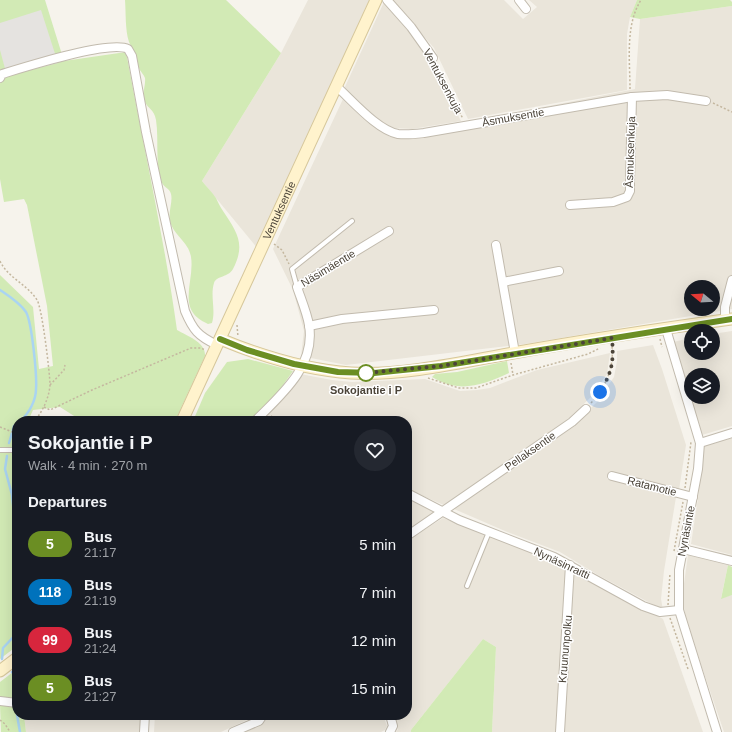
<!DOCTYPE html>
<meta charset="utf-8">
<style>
body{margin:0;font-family:Helvetica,sans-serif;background:#242831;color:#f1f3f6;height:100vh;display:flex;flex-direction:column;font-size:15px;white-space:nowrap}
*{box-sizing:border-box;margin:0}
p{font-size:13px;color:#9ea1a6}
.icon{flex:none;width:22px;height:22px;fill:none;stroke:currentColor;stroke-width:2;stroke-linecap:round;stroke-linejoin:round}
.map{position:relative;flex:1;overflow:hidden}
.drawer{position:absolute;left:12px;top:416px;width:400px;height:304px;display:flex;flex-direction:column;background:#171b24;border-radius:16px;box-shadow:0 4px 16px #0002}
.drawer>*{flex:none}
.badge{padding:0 8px;border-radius:13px;font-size:14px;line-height:26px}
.needle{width:26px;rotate:288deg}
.tools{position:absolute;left:684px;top:280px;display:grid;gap:8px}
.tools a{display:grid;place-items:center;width:36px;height:36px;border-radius:50%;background:#171b24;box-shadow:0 4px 16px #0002;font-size:20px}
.you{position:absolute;width:20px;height:20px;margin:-10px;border:3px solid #fff;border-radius:50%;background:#1a73e8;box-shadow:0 0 0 6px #1a73e833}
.map>.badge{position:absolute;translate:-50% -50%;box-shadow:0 0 0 2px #fff}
h2{padding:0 16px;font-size:15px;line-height:36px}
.round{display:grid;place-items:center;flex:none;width:42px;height:42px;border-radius:21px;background:#242831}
.summary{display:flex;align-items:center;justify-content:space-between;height:68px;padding:0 16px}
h1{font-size:19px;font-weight:800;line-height:30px}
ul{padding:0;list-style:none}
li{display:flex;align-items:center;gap:12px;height:48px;padding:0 16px}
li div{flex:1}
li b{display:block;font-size:15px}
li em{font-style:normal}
li .badge{min-width:44px;font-weight:700;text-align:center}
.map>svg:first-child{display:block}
.residential{fill:#eae5da;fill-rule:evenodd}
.green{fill:#d2eab5}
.parking{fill:#e5e3e0}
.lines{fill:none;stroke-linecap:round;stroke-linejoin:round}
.stream{stroke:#a9d4f2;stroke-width:2.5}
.lane-casing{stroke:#c2bbae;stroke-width:6}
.street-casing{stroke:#c2bbae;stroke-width:10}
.secondary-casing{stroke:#d6c79b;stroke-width:13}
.path{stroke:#c4b79f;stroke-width:1.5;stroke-dasharray:2 2;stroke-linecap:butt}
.lane{stroke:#fff;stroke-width:4}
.street{stroke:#fff;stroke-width:8}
.secondary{stroke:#fff3cd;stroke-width:11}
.line-casing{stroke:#fff;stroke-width:9}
.line{stroke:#6b8e23;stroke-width:6}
.walk{stroke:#4b4439;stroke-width:4;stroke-dasharray:0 7.2}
.stop-dot{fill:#fff;stroke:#6b8e23;stroke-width:2}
.labels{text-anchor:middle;stroke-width:3;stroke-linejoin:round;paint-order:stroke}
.street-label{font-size:11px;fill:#4b4439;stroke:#fff}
.stop-label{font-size:11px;font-weight:bold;fill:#4b4439;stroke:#fff}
</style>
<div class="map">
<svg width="732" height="732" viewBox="0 0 732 732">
<rect width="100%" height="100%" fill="#f6f3ec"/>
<g class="residential">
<path d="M308 0H369L258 249 202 181 281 53Z"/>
<path d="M392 0H504L523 19 537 7 529 0H637L630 17 627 34V90L468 119 434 48Z"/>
<path d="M384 2 399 17 428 55 461 121 412 129 393 128 384 124 344 89Z"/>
<path d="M732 6V309L525 344 346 365 301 356 304 331 293 290 273 249 343 99 390 137 635 89 640 19ZM691 287H713V309H691Z"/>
<path d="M732 331V426L702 435 673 342 691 338V353H713V334ZM691 375H713V397H691Z"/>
<path d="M653 345 662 369 686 445 679 490 609 472 607 479 676 497 664 571 661 599 663 610 598 575 560 552 505 531 454 509 572 426 597 402 614 377 617 361V351Z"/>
<path d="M610 353 607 374 591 397 567 420 446 506 407 489V421H260L282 399 300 374 332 380 352 382 425 379 460 391 477 390 490 388 537 370Z"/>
<path d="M732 438V555L691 544 698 498 703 446Z"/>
<path d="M407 495 439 510 407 531Z"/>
<path d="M443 518 558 562 566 568 556 732H492L496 647 483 639 411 730V732H396L398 729 393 715H407V541Z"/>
<path d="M688 555 728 565 721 598 732 595V732H724L694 644 685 623 683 591Z"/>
<path d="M574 570 663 619 703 732H564Z"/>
<path d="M24 715H141L140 732H26Z"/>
<path d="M155 715H254L251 718 221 732H154Z"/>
<path d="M267 715H383L387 726 385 730 381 732H244L258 727 265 721Z"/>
</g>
<g class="green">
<path d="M0 0H45L64 61 126 52C143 144 164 237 177 330 187 336 206 342 205 356L175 421H82L60 407 33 410 28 421H17V646L0 659V275L33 307 39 369 53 366 47 306 27 205 24 199 4 202 0 179Z"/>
<path d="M125 0H226L281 53 202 181C206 186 212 192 216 198 218 202 220 207 223 211 237 232 246 244 233 269 228 278 217 275 214 283 210 296 216 310 212 323L208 324C175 310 195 282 191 257 189 242 173 235 170 221 168 212 173 202 171 194 170 188 162 187 161 180 155 161 159 140 156 120 154 109 148 109 145 102 141 94 146 86 145 78 144 75 140 71 139 68 137 64 137 60 136 56 135 51 131 47 129 42 125 30 126 13 125 0Z"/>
<path d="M637 0H730L732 2V6L640 19 630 17Z"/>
<path d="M248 359 293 371 276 395 249 421H193L205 393 227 362Z"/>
<path d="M507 361 509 373C482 385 460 394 432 377L435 374 457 372Z"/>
<path d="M728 565 732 567V595L721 599Z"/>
<path d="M483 639 496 647 492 732H411V730Z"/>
<path d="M17 669V700L0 698V682Z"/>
<path d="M0 705H17V715H24L26 732H1Z"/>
</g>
<path class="parking" d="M41 10 58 63 7 76 0 50V23Z"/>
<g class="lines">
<g class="stream">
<path d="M0 290C9 296 20 303 26 312 32 323 37 375 36 389 36 400 29 414 20 421"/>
<path d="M9 443 14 426 17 424"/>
<path d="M7 456 5 469 12 495 17 541"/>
<path d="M2 659 3 648 17 633"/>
<path d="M12 672 17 677"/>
<path d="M15 697 17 691"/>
<path d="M16 709 17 713"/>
<path d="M17 715 20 732"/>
</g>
<g class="lane-casing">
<g id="lane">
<path d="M297 287 292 269 352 221"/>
<path d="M0 450H17"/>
<path d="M467 586 489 532"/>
</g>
</g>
<g class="street-casing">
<g id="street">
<path d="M387 0 411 27 433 58"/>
<path d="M519 0 526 9"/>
<path d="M0 78 2 74C25 67 110 40 128 49L132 56 146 132 185 311C193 330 198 336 217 345"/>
<path d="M336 86C352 100 377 130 398 134 407 135 415 134 424 133L632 97 667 95 706 101"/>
<path d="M570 205 613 202 627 197 630 191V182L632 97"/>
<path d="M496 245 515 353"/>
<path d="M503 282 559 271"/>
<path d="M725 320V307L732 280"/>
<path d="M309 326 342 319 434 310"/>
<path d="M666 329 700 443 698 469 679 570V610L717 732"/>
<path d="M255 421C281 395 316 366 309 325 307 313 301 299 297 287L389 231"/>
<path d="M700 443 732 433"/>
<path d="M612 476 693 497"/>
<path d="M407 493 459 520 554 557 643 606 660 612 679 610"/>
<path d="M407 536 572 422 586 409"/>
<path d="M683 549 732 561"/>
<path d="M0 701 17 703"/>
<path d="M144 732 145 715"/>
<path d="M233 732 259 721 263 715"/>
<path d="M390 732 393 726 390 715"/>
<path d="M560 732 570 565"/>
</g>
</g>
<g class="secondary-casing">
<g id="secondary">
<path d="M220 339C261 356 306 370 351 373 402 376 463 362 513 353 586 340 659 329 732 319"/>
<path id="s1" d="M182 421 376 0"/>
<path d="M0 671 17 658"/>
</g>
</g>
<g class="path">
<path d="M437 65 463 119"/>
<path d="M630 89C630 61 625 25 641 0"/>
<path d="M713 103 732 112"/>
<path d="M274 244 282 250 289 264"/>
<path d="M0 261C8 278 27 284 37 300 42 307 50 374 50 385 49 398 43 410 35 421"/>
<path d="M237 325 238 337"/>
<path d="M660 339 662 347"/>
<path d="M511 363 513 375"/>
<path d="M428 378 459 388H476L513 375 588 354 600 348"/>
<path d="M50 385 64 370 65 365"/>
<path d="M591 403C606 386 614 369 612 346"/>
<path d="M44 407 50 410 92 390 191 348H201L205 350"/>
<path d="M271 416 279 421"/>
<path d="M0 427 17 434"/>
<path d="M685 488 691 442"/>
<path d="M674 551 683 502"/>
<path d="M668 605 670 573"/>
<path d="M670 618 688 669"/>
<path d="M0 720 5 724 10 732"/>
</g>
<use href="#lane" class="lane"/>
<use href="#street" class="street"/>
<use href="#secondary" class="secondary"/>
</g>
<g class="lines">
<g class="line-casing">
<path id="line" d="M220 339 247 350 294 364 338 372 374 373 441 366 732 319"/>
</g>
<use href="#line" class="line"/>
<path class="walk" d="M366 373H364L441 366 612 338C614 362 612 372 600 392"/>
</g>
<circle class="stop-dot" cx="366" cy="373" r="8"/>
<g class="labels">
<g class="street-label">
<text transform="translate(443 81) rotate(62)" y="4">Ventuksenkuja</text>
<text transform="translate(513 117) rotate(-10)" y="4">Åsmuksentie</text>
<text transform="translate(630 152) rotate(-88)" y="4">Åsmuksenkuja</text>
<text dy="4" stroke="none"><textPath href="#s1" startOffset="232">Ventuksentie</textPath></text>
<text transform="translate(328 268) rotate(-31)" y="4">Näsimäentie</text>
<text transform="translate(530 451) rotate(-35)" y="4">Pellaksentie</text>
<text transform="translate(652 486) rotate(14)" y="4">Ratamotie</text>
<text transform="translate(686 531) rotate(-79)" y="4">Nynäsintie</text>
<text transform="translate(562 563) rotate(25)" y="4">Nynäsinraitti</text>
<text transform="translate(565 649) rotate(-85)" y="4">Kruununpolku</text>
</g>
<g class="stop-label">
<text x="366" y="394">Sokojantie i P</text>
</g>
</g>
</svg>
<div class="tools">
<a><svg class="needle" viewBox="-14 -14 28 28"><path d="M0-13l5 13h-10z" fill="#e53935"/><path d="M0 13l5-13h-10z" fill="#9ea1a6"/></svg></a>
<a><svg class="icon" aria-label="locate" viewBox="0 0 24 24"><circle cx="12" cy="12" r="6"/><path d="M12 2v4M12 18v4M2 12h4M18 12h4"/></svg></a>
<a><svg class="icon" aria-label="layers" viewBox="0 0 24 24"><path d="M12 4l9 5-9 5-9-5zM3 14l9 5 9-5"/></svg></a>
</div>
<div class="you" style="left:600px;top:392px"></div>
<section class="drawer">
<div class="summary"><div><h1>Sokojantie i P</h1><p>Walk · 4 min · 270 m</p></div><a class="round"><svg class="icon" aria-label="heart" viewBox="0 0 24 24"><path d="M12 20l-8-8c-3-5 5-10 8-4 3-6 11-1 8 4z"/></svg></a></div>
<h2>Departures</h2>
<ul>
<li><span class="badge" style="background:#6b8e23;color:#fff">5</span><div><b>Bus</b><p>21:17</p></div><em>5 min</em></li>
<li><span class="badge" style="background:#0072bc;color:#fff">118</span><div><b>Bus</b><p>21:19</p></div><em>7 min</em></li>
<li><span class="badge" style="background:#d7263d;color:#fff">99</span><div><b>Bus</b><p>21:24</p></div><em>12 min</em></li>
<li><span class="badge" style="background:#6b8e23;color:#fff">5</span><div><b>Bus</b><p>21:27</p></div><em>15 min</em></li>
</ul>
</section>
</div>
